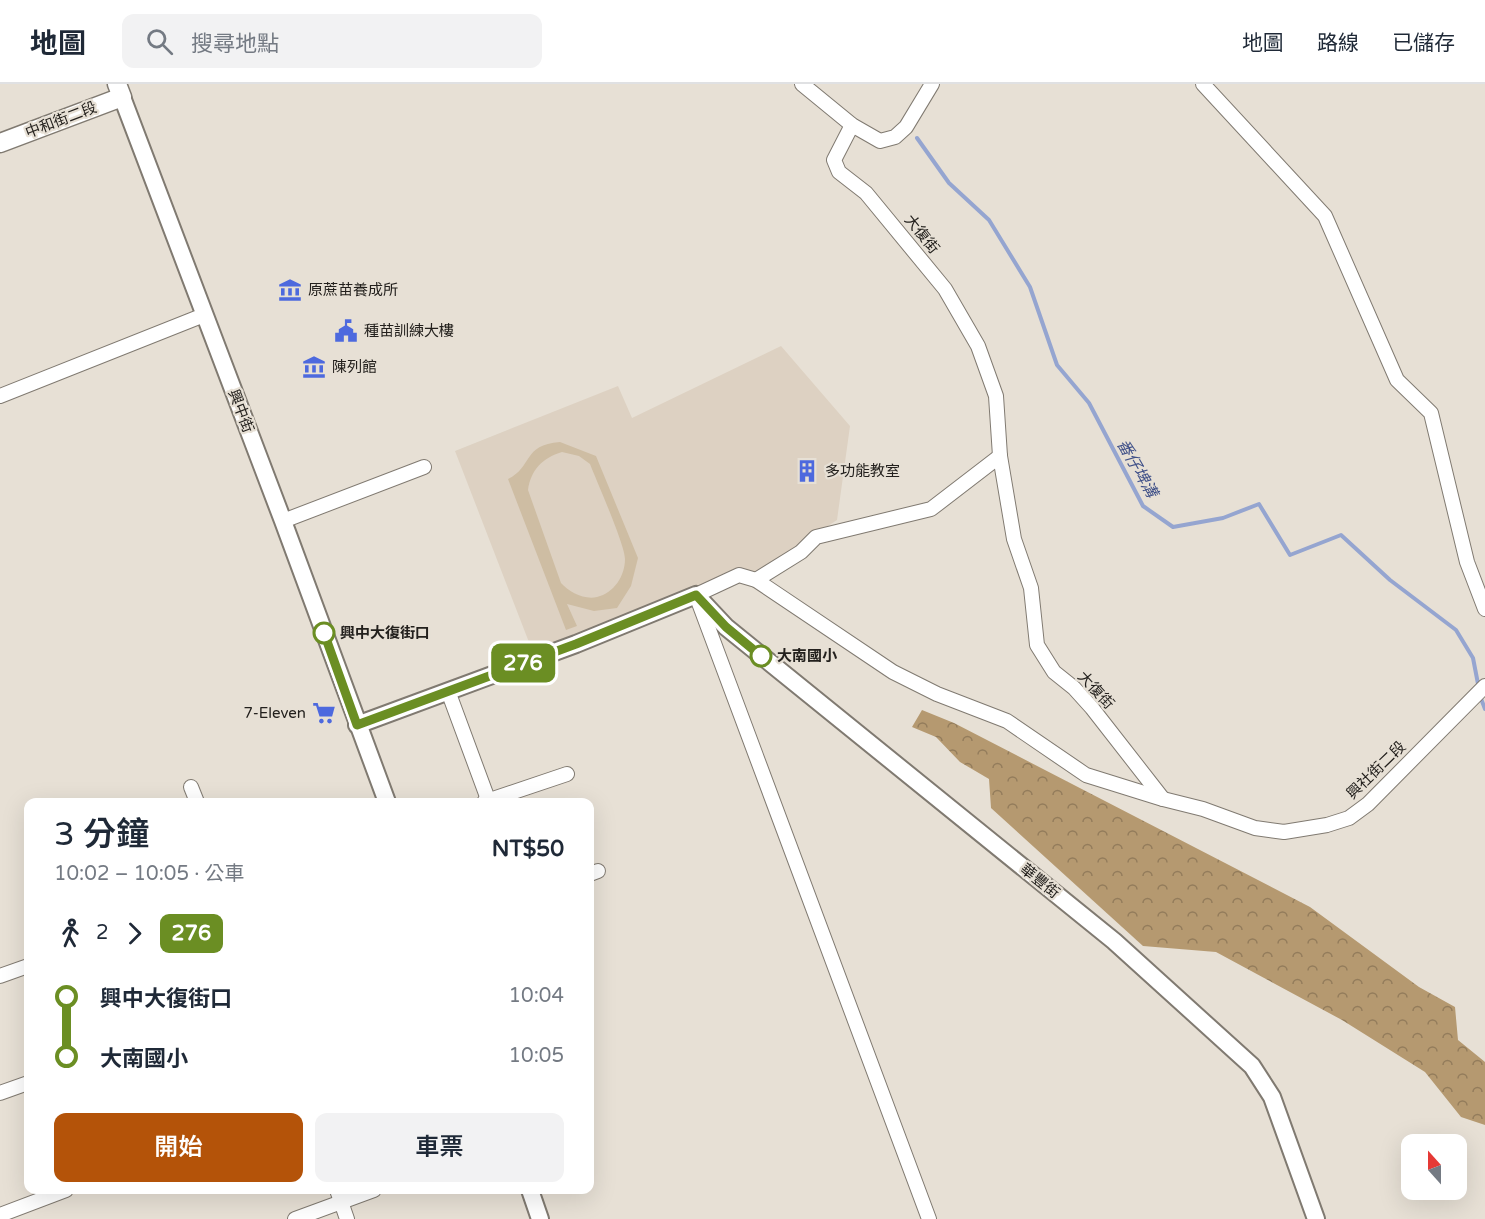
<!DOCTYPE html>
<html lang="zh-TW">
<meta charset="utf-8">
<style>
body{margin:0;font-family:"Varela Round","Noto Sans TC",sans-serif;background:#f2f2f3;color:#1f2937;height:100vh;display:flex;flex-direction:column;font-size:22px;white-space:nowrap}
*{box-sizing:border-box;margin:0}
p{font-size:20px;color:#747a83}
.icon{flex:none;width:33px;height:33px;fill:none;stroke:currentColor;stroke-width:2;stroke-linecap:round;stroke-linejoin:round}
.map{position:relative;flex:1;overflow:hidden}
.details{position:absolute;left:24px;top:714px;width:570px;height:396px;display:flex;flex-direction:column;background:#fff;border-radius:12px;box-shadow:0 6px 24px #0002}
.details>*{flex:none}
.badge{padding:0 12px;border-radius:9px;font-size:21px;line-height:39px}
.needle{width:39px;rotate:339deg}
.controls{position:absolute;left:1401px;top:1050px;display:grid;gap:12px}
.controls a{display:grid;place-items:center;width:66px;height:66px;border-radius:12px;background:#fff;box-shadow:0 6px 24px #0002;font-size:30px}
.map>.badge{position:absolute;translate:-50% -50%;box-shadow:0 0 0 3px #fff}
.legs{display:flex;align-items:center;gap:9px;height:66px;padding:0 30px;font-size:20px}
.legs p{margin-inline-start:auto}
.head{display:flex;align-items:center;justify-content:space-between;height:102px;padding:0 30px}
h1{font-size:33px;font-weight:600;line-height:45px}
.button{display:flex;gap:12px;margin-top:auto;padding:12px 30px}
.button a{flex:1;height:69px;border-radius:12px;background:#b45309;color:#fff;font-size:24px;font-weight:600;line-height:69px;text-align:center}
.button a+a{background:#f2f2f3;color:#1f2937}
ul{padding:0 30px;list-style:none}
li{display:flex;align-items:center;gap:21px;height:60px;font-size:22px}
li i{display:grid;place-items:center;width:9px;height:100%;margin:0 8px;background:currentColor}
li i::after{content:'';width:15px;height:15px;margin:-8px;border:4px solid;border-radius:50%;background:#fff}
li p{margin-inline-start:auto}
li:first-child i{background:linear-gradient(#0000 50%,currentColor 0)}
li:last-child i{background:linear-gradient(currentColor 50%,#0000 0)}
header{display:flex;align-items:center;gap:36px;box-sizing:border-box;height:84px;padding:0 30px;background:#fff;border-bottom:2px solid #e0e1e3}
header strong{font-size:28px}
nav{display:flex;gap:33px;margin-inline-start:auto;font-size:21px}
.search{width:420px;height:54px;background:#f2f2f3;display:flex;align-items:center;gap:15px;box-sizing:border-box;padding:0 21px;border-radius:12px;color:#747a83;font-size:22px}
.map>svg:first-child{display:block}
.built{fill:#ddd1c2}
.forest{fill:url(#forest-crowns)}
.park{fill:#cebda3;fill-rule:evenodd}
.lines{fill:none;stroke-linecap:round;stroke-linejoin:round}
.stream{stroke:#95a5d0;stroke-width:4}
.minor-casing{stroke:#807a71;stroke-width:16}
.tertiary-casing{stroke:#807a71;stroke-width:20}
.secondary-casing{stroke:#807a71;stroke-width:21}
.minor{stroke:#fff;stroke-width:14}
.tertiary{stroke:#fff;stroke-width:16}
.secondary{stroke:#fff;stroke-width:18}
.line-1-casing{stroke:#fff;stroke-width:14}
.line-1{stroke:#6b8e23;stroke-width:9}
.stop-1-dot{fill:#fff;stroke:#6b8e23;stroke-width:3}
.labels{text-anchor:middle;stroke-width:4.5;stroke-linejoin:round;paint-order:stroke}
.street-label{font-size:15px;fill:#23201d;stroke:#e7e0d5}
.poi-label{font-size:15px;fill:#23201d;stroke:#e7e0d5;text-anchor:start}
.stop-label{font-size:15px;font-weight:bold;fill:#23201d;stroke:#e7e0d5;text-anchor:start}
.water-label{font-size:16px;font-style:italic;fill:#3f5088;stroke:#e7e0d5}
</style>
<header>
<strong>地圖</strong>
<div class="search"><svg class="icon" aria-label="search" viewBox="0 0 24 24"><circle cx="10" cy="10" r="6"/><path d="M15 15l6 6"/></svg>搜尋地點</div>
<nav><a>地圖</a><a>路線</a><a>已儲存</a></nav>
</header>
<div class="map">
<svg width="1485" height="1135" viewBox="0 0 1485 1135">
<defs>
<pattern id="forest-crowns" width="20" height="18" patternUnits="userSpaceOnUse" patternTransform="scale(1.5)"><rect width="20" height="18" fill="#b59970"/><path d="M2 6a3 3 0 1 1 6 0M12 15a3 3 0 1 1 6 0" fill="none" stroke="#937c5b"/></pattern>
</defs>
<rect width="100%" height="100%" fill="#e7e0d5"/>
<path class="built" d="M781 262 850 342 837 436 756 489 696 507 532 566 455 367 618 302 632 334Z"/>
<path class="forest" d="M922 626 954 639 1310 823 1419 903 1455 923 1458 956 1485 978V1041L1461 1033 1425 988 1342 936 1216 868 1143 862 991 724 989 695 960 678 936 653 912 643Z"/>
<path class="park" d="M560 358 596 372 638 474 631 502 617 524 594 527 567 520 577 542 566 546 508 395C533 383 522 361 560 358ZM562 368 579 372 590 380C597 398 625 461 625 475 625 492 614 509 597 513 584 516 569 508 561 499L528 406C531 386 542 374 562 368Z"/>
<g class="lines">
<g class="stream">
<path d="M917 54 949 99 989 136 1030 203 1057 281 1089 319 1143 422 1173 443 1223 434 1259 420 1290 471 1341 451 1390 496 1456 546 1473 574 1479 605"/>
<path d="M1480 612 1485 625"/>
</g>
<g class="minor-casing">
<g id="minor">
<path d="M802 0 852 41 880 57 895 53 906 43 932 0"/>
<path d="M1203 0 1325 132 1397 296 1431 329 1467 478 1485 525"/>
<path d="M852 41 834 76 839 88 866 109 945 205 978 262 996 312 1000 372 1014 455 1031 504 1037 561 1054 588 1074 604 1092 624 1163 715"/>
<path d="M0 312 204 231"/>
<path d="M283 437 424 383"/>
<path d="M756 496 801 468 816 453 931 425 1000 372"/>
<path d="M448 607 489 718"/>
<path d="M191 703 197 718"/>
<path d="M484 718 567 690"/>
<path d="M590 790 598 787"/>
<path d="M0 892 28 882"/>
<path d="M0 1009 28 999"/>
<path d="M337 1106 347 1135"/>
<path d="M0 1131 66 1106"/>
<path d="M295 1135 374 1106"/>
<path d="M929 1135 696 511 739 491 756 496 893 588 937 610 1007 637 1086 691 1163 715 1203 725 1255 744 1284 748 1327 741 1349 734 1368 720 1485 602"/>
</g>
</g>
<g class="tertiary-casing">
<g id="tertiary">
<path d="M122 13 283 437 387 718"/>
<path d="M357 641 576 560 696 511 726 543 1114 857 1252 982 1272 1013 1316 1135"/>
<path d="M530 1106 540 1135"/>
</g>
</g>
<g class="secondary-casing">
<path id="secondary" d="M0 59 122 13 117 0"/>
</g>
<use href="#minor" class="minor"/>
<use href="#tertiary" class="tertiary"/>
<use href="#secondary" class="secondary"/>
</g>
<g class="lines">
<g class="line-1-casing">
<path id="line-1" d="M324 549 357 641 576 560 696 511 726 543 761 572"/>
</g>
<use href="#line-1" class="line-1"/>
</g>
<defs>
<g id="museum-bare" transform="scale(1.8)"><path d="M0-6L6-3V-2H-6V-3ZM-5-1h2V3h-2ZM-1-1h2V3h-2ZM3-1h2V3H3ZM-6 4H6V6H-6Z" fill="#4d69de" stroke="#e7e0d5" stroke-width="2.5" paint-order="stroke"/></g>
<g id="civic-bare" transform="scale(1.8)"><path d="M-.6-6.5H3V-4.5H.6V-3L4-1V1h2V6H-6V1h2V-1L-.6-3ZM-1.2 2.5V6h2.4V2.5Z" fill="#4d69de" stroke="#e7e0d5" stroke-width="2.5" paint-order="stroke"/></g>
<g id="building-bare" transform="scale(1.8)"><path d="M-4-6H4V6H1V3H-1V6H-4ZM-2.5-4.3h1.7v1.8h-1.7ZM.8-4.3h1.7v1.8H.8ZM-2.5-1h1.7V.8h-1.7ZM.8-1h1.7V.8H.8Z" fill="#4d69de" stroke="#e7e0d5" stroke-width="2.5" paint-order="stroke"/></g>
<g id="supermarket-bare" transform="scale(1.8)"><path d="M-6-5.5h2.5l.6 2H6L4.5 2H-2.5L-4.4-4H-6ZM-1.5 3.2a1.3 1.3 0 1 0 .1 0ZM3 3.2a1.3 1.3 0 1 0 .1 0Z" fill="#4d69de" stroke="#e7e0d5" stroke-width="2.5" paint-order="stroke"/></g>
</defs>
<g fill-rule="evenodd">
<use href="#museum-bare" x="290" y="206"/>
<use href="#civic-bare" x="346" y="247"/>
<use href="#museum-bare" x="314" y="283"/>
<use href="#building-bare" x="807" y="387"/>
<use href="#supermarket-bare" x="324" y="629"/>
</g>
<g class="stop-1-dot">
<circle cx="324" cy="549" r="10"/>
<circle cx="761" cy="572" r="10"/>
</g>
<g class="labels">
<g class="street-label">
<text transform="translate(61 36) rotate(-21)" y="5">中和街二段</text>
<text transform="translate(922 150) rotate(51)" y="5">大復街</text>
<text transform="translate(241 327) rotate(69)" y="5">興中街</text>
<text transform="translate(1096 606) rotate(47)" y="5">大復街</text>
<text transform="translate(1376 686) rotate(-44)" y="5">興社街二段</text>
<text transform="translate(1040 797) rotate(39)" y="5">華豐街</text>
</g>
<g class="poi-label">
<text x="308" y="211">原蔗苗養成所</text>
<text x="364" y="252">種苗訓練大樓</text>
<text x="332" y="288">陳列館</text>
<text x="825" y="392">多功能教室</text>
<text x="306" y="634" text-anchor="end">7-Eleven</text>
</g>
<g class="stop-label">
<text x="340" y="554">興中大復街口</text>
<text x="777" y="577">大南國小</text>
</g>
<g class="water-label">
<text transform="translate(1138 384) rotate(60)" y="6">番仔埤溝</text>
</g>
</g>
</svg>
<div class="controls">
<a><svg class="needle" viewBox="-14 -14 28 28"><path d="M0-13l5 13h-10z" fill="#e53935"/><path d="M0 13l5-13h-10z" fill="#747a83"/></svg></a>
</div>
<b class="badge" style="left:523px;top:579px;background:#6b8e23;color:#fff">276</b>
<section class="details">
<div class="head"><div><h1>3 分鐘</h1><p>10:02 – 10:05 · 公車</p></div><b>NT$50</b></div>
<div class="legs"><svg class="icon" aria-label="walk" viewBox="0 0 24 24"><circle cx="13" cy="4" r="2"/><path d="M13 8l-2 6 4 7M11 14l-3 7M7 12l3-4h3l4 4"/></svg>2<svg class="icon" aria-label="forward" viewBox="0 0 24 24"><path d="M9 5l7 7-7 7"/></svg><b class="badge" style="background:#6b8e23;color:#fff">276</b></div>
<ul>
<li><i style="color:#6b8e23"></i><b>興中大復街口</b><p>10:04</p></li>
<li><i style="color:#6b8e23"></i><b>大南國小</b><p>10:05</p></li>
</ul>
<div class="button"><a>開始</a><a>車票</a></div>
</section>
</div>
